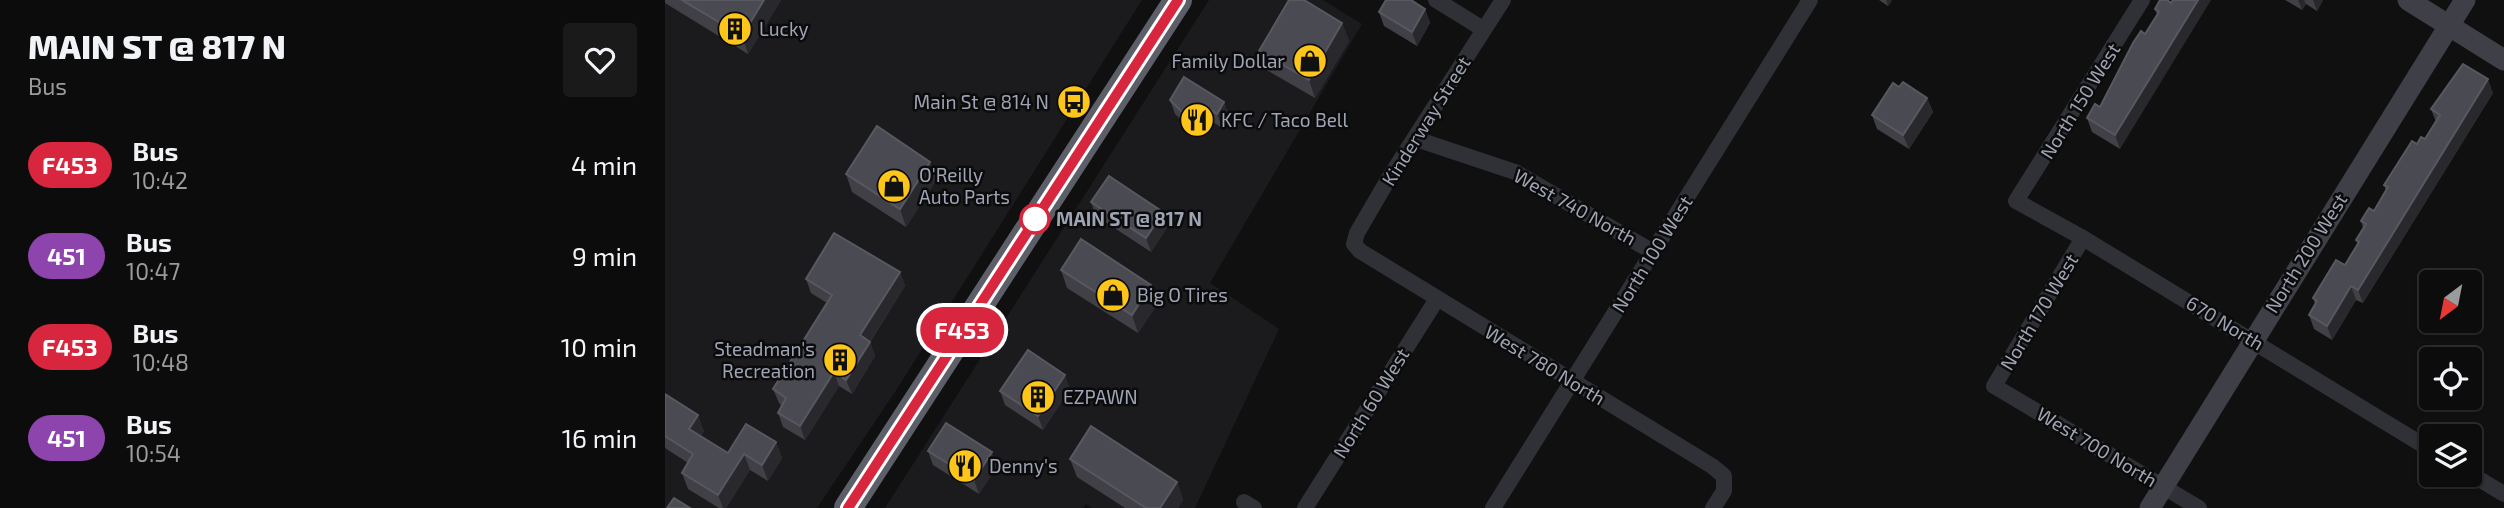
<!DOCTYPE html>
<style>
body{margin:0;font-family:"Exo 2",sans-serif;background:#1a1a1b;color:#f1f3f6;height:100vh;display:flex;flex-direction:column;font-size:26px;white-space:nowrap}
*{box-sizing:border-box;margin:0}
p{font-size:23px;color:#9a9b9d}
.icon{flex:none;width:38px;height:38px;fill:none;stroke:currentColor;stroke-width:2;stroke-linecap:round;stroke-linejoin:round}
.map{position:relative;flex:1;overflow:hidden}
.side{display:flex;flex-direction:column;background:#0c0c0d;width:665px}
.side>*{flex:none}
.badge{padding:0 14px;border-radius:23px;font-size:24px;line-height:46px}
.needle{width:46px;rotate:212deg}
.controls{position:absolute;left:1754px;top:270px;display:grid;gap:14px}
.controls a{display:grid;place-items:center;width:63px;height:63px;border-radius:7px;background:#0c0c0d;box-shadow:0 2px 5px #0004,0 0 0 2px #2c2c2e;font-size:35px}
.map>.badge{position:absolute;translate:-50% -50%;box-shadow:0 0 0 4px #fff}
.round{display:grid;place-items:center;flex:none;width:74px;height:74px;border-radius:7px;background:#1a1a1b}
.summary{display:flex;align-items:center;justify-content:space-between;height:119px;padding:0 28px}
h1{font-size:33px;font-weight:800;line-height:52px}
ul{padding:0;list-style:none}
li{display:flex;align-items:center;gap:21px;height:91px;padding:0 28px}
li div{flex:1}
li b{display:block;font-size:26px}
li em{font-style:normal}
li .badge{min-width:77px;font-weight:700;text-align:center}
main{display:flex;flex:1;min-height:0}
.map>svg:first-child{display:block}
.built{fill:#1b1b1e}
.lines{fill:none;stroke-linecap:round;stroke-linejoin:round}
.street{stroke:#303136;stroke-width:16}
.secondary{stroke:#3e3f47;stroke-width:21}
.highway{stroke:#5c5e68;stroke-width:28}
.wall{fill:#404046}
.shaded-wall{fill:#29282c}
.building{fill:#4a4a52;stroke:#585861;stroke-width:2}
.line-casing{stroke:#fff;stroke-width:16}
.line{stroke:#d7263d;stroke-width:10}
.stop-dot{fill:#fff;stroke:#d7263d;stroke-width:3.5}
.labels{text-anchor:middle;stroke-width:5;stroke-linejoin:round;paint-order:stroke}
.poi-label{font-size:19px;fill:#9fa4b4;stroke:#0b0b0c;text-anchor:start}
.street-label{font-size:19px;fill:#9fa4b4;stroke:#0b0b0c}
.stop-label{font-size:19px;font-weight:bold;fill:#9fa4b4;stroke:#0b0b0c;text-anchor:start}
</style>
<main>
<section class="side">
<div class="summary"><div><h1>MAIN ST @ 817 N</h1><p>Bus</p></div><a class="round"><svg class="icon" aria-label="heart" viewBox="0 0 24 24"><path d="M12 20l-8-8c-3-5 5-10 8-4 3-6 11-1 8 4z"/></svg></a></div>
<ul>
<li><span class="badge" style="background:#d7263d;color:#fff">F453</span><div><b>Bus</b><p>10:42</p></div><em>4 min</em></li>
<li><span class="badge" style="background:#8e44ad;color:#fff">451</span><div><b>Bus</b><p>10:47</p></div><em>9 min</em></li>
<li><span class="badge" style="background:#d7263d;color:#fff">F453</span><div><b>Bus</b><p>10:48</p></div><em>10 min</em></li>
<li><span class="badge" style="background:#8e44ad;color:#fff">451</span><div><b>Bus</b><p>10:54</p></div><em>16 min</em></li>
</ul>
</section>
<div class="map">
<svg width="1839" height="508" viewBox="0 0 1839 508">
<rect width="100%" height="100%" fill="#101011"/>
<g class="built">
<path d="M0 0H477L230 392 152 508H0Z"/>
<path d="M544 0H658L697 24 545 283 614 329 530 508H427L421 504 418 508H220Z"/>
</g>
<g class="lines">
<g class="street">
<path d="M771 0 818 29"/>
<path d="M838 0 724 178 692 233 689 244 695 251 1047 466 1059 476V491L1048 508"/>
<path d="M1477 0 1351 201 1418 238 1766 450"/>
<path d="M751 139 850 172 988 252"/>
<path d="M1418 238 1329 386 1534 508"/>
<path d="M1804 473 1839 494"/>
<path d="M579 502 589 508"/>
<path d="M640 508 772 299"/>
<path d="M828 508 1145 0"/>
</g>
<g class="secondary">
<path d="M1743 0 1839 60"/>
<path d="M1485 508 1800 0"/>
</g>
<path class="highway" d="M183 508 513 0"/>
</g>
<g class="wall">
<path d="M0 0H116L83 54 0 3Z"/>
<path d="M1214 0H1227L1223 6Z"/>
<path d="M1620 0H1658L1652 11 1641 4 1637 10Z"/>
<path d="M1506 3 1455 149 1427 132 1422 118 1435 107 1492 15 1490 9Z"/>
<path d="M760 9 765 23 752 46 719 26 714 12Z"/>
<path d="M677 23 684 41 650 98 600 69 594 51Z"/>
<path d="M1234 87 1262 98 1268 112 1244 149 1212 129 1207 115Z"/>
<path d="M1828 93 1698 303 1691 300 1667 340 1649 329 1644 315 1650 304 1648 298 1680 265 1693 245 1691 240 1698 228 1696 221 1709 211 1721 191 1719 185 1760 139 1771 122 1766 109Z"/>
<path d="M505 100 559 102 564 116 557 128 548 122 541 133 528 126 526 129 510 114Z"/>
<path d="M265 162 271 180 241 227 187 192 181 174Z"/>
<path d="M426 202 498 212 503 226 486 252 431 216Z"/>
<path d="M396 270 486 285 493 303 473 333 402 288Z"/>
<path d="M235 272 240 286 205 342 210 356 187 394 174 386 140 440 118 427 113 413 117 406 114 403 108 389 162 303 146 293 141 279Z"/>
<path d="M405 389 378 430 340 405 335 391Z"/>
<path d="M0 394 39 431 36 436 63 453 111 442 117 458 103 481 85 470 61 508H54L23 489 17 473 23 463 0 448Z"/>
<path d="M263 451 332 466 314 494 268 465Z"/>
<path d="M405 459 512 482 518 500 513 508H460L412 477Z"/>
</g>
<g class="shaded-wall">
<path d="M99 0H116L83 54 77 36Z"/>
<path d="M1221 0H1227L1223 6Z"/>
<path d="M1533 0H1546L1455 149 1450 135Z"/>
<path d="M1633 0H1639L1641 4 1637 10Z"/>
<path d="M1648 0H1658L1652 11Z"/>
<path d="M760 9 765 23 752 46 747 32Z"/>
<path d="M677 23 684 41 650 98 644 80Z"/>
<path d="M1823 79 1828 93 1698 303 1693 290Z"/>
<path d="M1262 98 1268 112 1244 149 1238 135Z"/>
<path d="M559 102 564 116 557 128 552 114Z"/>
<path d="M543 108 548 122 541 133 536 119Z"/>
<path d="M523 112 528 126 526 129 520 115Z"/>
<path d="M265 162 271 180 241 227 235 209Z"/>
<path d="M498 212 503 226 486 252 481 238Z"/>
<path d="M235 272 240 286 200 349 195 335Z"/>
<path d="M486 285 493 303 473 333 467 315Z"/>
<path d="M1686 286 1691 300 1667 340 1662 326Z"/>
<path d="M205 342 210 356 187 394 181 380Z"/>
<path d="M169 372 174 386 140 440 135 426Z"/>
<path d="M400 375 405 389 378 430 373 416Z"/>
<path d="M33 415 39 431 30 445 24 429Z"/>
<path d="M111 442 117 458 103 481 97 465Z"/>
<path d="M327 452 332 466 314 494 309 480Z"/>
<path d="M79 454 85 470 61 508H58L53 495Z"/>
<path d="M512 482 518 500 513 508H495Z"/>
</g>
<g class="building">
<path d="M17 0H99L77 36Z"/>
<path d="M624 0H639L677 23 644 80 594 51Z"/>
<path d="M721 0H746L760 9 747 32 714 12Z"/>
<path d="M1495 0H1502L1506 3 1508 0H1533L1450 135 1422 118 1430 104 1435 107 1468 43 1476 31 1480 34 1494 12 1490 9Z"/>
<path d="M1798 64 1823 79 1693 290 1686 286 1662 326 1644 315 1652 301 1648 298 1671 260 1680 265 1694 242 1691 240 1701 224 1696 221 1704 208 1709 211 1723 187 1719 185 1747 141 1752 144 1756 137 1760 139 1775 115 1766 109Z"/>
<path d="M519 77 559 102 552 114 543 108 536 119 523 112 520 115 505 100Z"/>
<path d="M1238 82 1262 98 1238 135 1207 115 1228 83 1234 87Z"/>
<path d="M212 126 265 162 235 209 181 174Z"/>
<path d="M444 176 498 212 481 238 426 202Z"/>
<path d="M169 233 235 272 195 335 205 342 181 380 169 372 135 426 113 413 121 398 108 389 167 295 141 279Z"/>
<path d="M416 239 486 285 467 315 396 270Z"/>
<path d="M363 350 400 375 373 416 335 391Z"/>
<path d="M0 394 33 415 24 429 63 453 81 424 111 442 97 465 79 454 53 495 17 473 28 454 0 436Z"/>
<path d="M281 423 327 452 309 480 263 451Z"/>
<path d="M426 426 512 482 495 508H481L405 459Z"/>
<path d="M9 498 25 508H2Z"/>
</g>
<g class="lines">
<g class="line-casing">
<path id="line" d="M183 508 513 0"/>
</g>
<use href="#line" class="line"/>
</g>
<defs>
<g id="building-disc" transform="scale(1.75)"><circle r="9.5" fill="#ffc61a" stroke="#0b0b0c"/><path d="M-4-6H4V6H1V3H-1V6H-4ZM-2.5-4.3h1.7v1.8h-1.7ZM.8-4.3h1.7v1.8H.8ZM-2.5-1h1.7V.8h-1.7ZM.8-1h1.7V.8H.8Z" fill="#111"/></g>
<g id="shop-disc" transform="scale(1.75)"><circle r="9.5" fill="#ffc61a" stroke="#0b0b0c"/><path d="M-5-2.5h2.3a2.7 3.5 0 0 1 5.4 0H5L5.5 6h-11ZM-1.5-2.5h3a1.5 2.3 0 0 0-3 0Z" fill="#111"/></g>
<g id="bus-disc" transform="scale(1.75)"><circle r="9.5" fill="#ffc61a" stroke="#0b0b0c"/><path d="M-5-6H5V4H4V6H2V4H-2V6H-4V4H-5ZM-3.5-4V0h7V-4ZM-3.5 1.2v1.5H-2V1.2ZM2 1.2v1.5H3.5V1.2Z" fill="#111"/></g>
<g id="restaurant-disc" transform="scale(1.75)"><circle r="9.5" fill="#ffc61a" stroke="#0b0b0c"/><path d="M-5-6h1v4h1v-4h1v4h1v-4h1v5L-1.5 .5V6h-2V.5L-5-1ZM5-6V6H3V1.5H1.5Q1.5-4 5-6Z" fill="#111"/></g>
</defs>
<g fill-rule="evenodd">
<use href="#building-disc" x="70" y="29"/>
<use href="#shop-disc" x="645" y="61"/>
<use href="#bus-disc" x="409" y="102"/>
<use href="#restaurant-disc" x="532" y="120"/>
<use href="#shop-disc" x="229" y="186"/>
<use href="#shop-disc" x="448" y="295"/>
<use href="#building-disc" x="175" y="360"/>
<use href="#building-disc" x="373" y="397"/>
<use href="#restaurant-disc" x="300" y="466"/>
</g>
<circle class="stop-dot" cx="370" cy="219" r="14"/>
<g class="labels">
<g class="poi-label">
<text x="94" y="36">Lucky</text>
<text x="620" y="68" text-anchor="end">Family Dollar</text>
<text x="384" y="109" text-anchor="end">Main St @ 814 N</text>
<text x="556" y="127">KFC / Taco Bell</text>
<text x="254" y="182">O'Reilly<tspan x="254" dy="22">Auto Parts</tspan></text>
<text x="472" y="302">Big O Tires</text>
<text x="150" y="356" text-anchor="end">Steadman's<tspan x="150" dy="22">Recreation</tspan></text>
<text x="398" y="404">EZPAWN</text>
<text x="324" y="473">Denny's</text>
</g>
<g class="street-label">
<text transform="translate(1415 101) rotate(-58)" y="7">North 150 West</text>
<text transform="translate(761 121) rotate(-58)" y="7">Kinderway Street</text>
<text transform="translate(910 207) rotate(29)" y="7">West 740 North</text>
<text transform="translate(1641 253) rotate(-58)" y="7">North 200 West</text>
<text transform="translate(987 254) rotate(-58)" y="7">North 100 West</text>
<text transform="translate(1374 312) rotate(-59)" y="7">North 170 West</text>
<text transform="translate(1560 323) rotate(31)" y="7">670 North</text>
<text transform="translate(880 365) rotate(31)" y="7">West 780 North</text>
<text transform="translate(706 403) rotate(-58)" y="7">North 60 West</text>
<text transform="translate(1432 447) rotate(31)" y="7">West 700 North</text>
</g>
<g class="stop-label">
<text x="391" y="226">MAIN ST @ 817 N</text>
</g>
</g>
</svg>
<div class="controls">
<a><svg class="needle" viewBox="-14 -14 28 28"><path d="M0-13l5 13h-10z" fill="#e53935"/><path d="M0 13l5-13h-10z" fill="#9a9b9d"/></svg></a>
<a><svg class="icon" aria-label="locate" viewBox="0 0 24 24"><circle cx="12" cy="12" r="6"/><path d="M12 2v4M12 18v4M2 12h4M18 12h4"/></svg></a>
<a><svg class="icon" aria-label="layers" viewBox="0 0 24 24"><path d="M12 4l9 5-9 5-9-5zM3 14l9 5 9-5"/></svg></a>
</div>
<b class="badge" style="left:297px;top:330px;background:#d7263d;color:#fff">F453</b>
</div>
</main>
